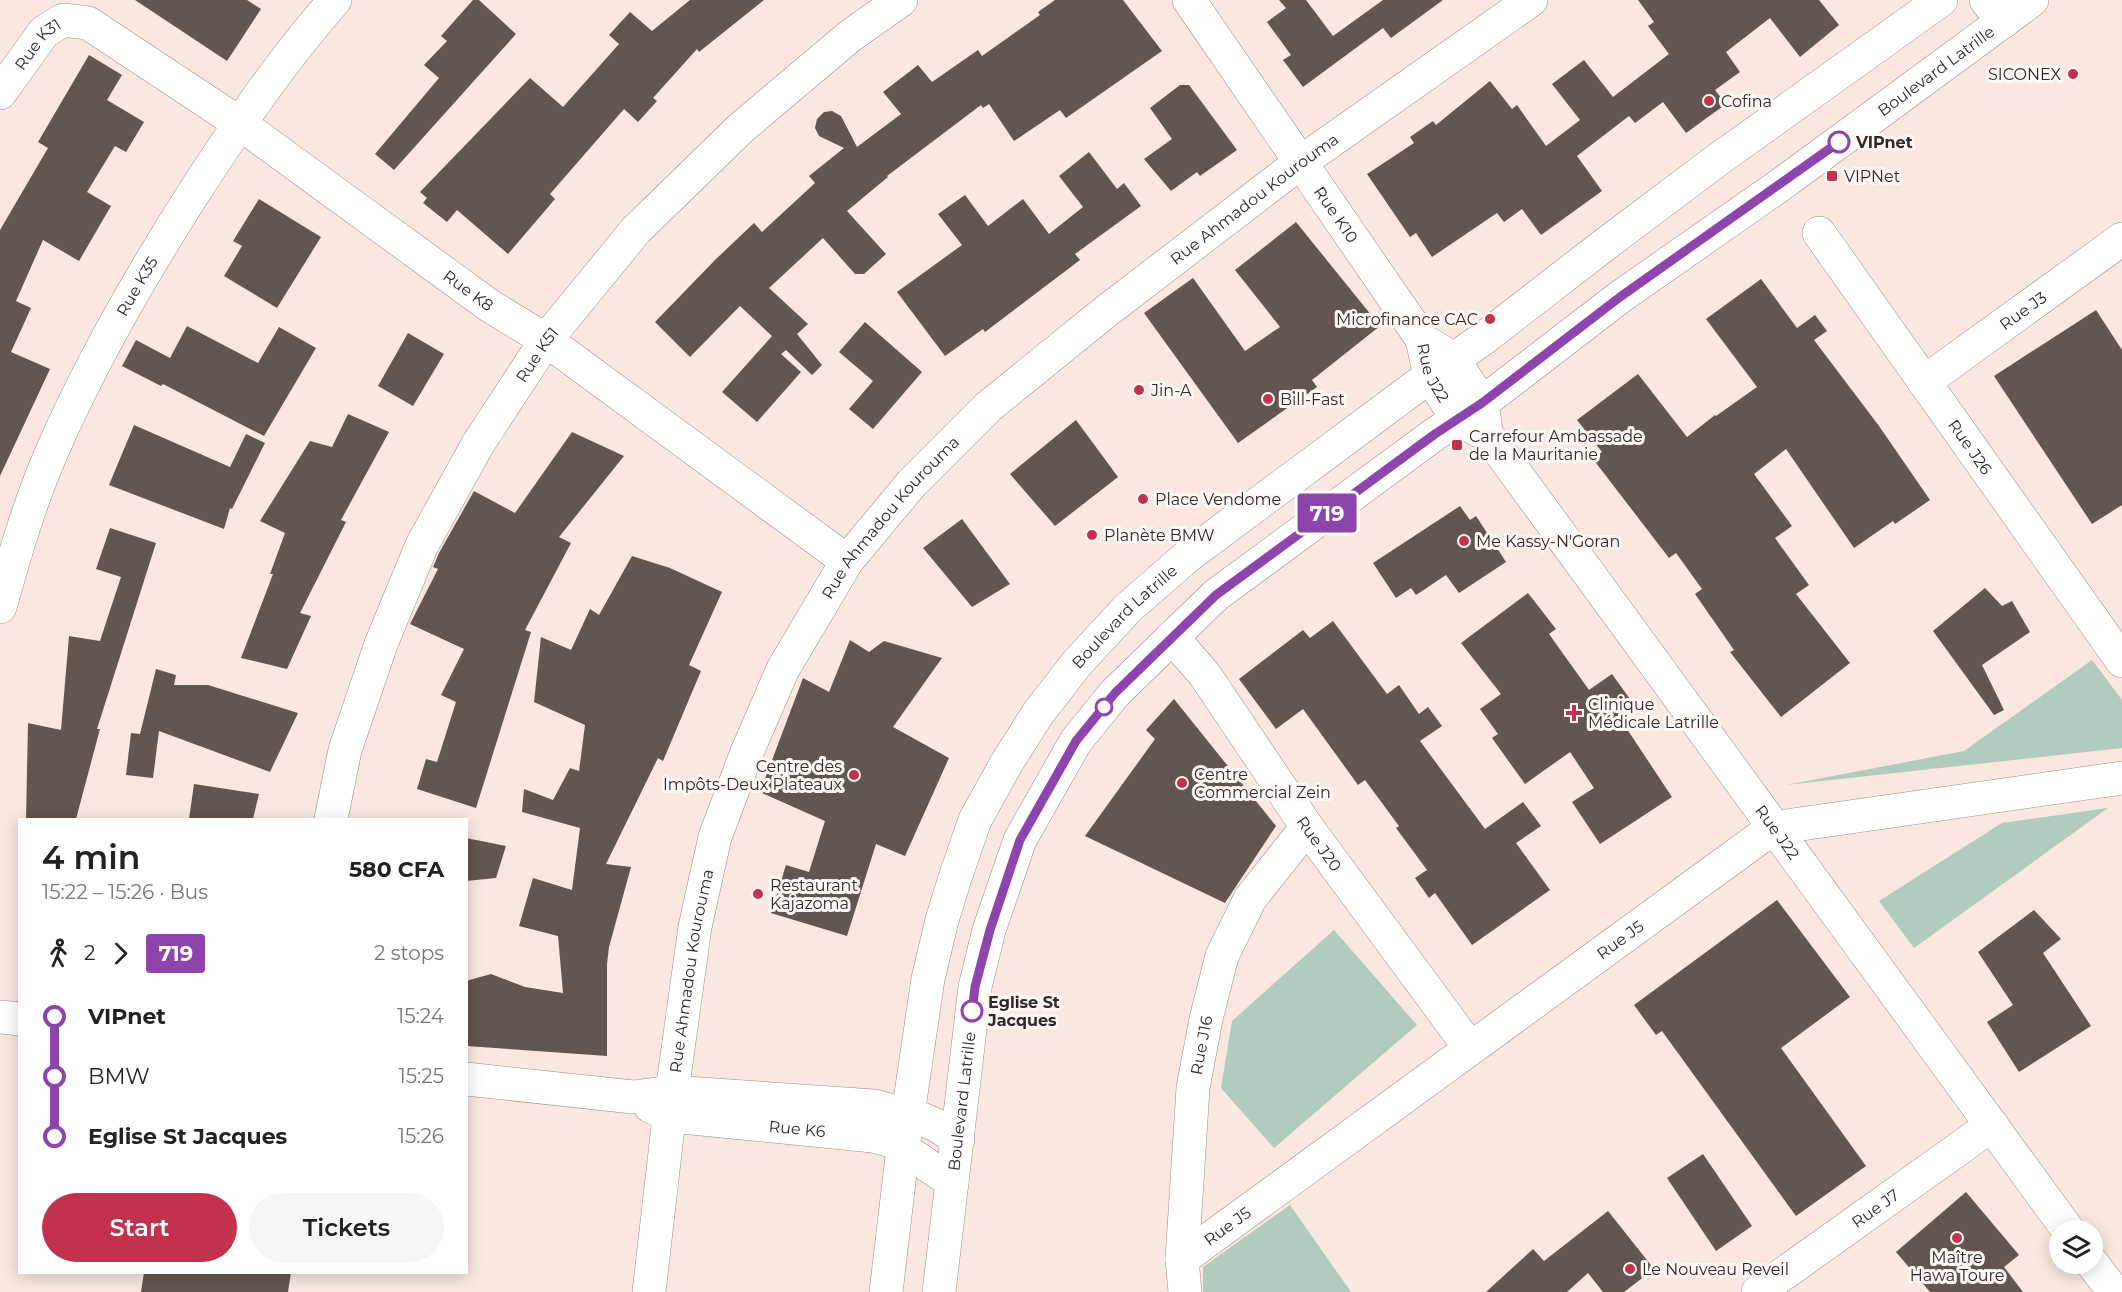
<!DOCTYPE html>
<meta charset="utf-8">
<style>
body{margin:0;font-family:Montserrat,sans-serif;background:#f6f6f6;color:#222;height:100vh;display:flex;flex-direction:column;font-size:22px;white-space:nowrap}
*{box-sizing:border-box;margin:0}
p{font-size:20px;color:#767676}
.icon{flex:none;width:33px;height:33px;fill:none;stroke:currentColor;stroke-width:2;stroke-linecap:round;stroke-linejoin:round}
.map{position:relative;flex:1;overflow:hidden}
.panel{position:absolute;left:18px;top:818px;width:450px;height:456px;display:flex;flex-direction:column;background:#fff;border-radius:0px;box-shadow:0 3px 15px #0003}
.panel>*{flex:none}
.badge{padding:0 12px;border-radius:4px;font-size:21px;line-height:39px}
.buttons{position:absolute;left:2049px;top:1220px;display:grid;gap:12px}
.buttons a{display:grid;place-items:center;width:54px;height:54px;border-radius:50%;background:#fff;box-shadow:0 3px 15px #0003;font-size:30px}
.map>.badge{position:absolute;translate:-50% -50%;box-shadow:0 0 0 3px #fff}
.legs{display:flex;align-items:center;gap:9px;height:66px;padding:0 24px;font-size:20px}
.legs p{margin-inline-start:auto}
.summary{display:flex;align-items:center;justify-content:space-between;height:102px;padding:0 24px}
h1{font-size:33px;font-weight:600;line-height:45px}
.primary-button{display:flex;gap:12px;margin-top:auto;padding:12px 24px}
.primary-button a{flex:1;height:69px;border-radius:36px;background:#c2324e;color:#fff;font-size:24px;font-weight:600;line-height:69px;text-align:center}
.primary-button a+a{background:#f6f6f6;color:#222}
ul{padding:0 24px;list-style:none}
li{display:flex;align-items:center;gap:21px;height:60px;font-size:22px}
li i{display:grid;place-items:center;width:9px;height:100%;margin:0 8px;background:currentColor}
li i::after{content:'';width:15px;height:15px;margin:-8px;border:4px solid;border-radius:50%;background:#fff}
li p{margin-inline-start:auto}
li:first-child i{background:linear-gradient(#0000 50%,currentColor 0)}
li:last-child i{background:linear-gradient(currentColor 50%,#0000 0)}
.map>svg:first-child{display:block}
.green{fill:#b1cbbc}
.building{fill:#63554f}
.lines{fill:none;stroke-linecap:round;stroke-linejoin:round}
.minor-casing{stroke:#9c8c86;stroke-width:34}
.major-casing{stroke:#9c8c86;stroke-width:34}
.minor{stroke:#fff;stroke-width:33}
.major{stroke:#fff;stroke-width:33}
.line-1-casing{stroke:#fff;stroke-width:14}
.line-1{stroke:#8e44ad;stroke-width:9}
.poi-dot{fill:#c2324e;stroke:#fef7f4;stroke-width:2}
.stop-1-dot{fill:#fff;stroke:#8e44ad;stroke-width:3}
.labels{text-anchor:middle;stroke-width:6;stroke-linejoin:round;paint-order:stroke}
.street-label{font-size:16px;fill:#2f2926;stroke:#fef7f4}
.poi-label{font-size:16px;fill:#2f2926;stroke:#fef7f4;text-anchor:start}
.stop-label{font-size:16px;font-weight:bold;fill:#2f2926;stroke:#fef7f4;text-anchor:start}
</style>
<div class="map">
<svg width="2122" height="1292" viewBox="0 0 2122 1292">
<rect width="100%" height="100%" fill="#f9e7e0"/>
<g class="green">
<path d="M2092 660 2122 700V748L1786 785 1964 751Z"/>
<path d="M2108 808 1914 948 1879 901 2002 823Z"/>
<path d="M1334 930 1417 1025 1274 1148 1221 1088 1232 1021Z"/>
<path d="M1290 1205 1351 1292H1203V1267Z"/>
</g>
<g class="building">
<path d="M135 0H247L261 9 227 61Z"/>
<path d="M473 0H479L516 34 394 170 375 154 439 78 424 65 447 41 441 36Z"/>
<path d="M690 0H764L699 52 697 49 653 98 657 101 638 122 624 109 550 194 555 199 508 254 457 210 447 222 423 203 427 198 420 192 530 78 563 107 619 44 609 35 630 12 652 31Z"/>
<path d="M1055 0H1123L1162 51 1066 118 1060 110 1014 141 989 104 983 108 981 105 887 176 888 177 847 211 886 254 864 274H855L823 238 769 288 808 324 797 334 822 365 812 375 786 350 781 354 801 372 757 422 722 392 772 336 740 306 690 357 655 322 715 260 754 223 762 232 815 183 809 176 844 148 819 136 815 128 817 119 824 112 832 111 841 116 857 147 901 114 883 92 918 65 932 82 978 50 982 56 1040 15 1038 12Z"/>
<path d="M1279 0H1306L1333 36 1383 0H1443L1391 38 1383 28 1303 87 1283 60 1291 55 1267 22 1286 8Z"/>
<path d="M1638 0H1819L1839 25 1800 57 1770 18 1726 52 1740 72 1715 90 1726 104 1686 133 1663 102 1635 123 1629 116 1577 156 1602 191 1541 235 1522 209 1504 222 1497 213 1432 257 1416 233 1410 237 1367 174 1414 143 1410 137 1433 121 1436 125 1490 81 1512 109 1517 105 1546 146 1580 120 1552 84 1584 60 1613 97 1669 54 1648 26 1654 22Z"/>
<path d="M89 55 122 75 107 100 144 122 126 152 115 146 87 192 111 206 79 261 43 240 16 301 31 308 11 352 50 369 0 476V230L48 148 38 142Z"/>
<path d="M1180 85H1189L1237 150 1200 176 1197 172 1171 191 1144 159 1172 139 1150 108Z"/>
<path d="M1089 152 1117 189 1124 183 1141 206 1075 254 1080 260 985 332 983 329 945 356 897 292 962 245 938 214 965 195 988 226 1023 199 1049 234 1083 207 1059 176Z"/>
<path d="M259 199 321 237 277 308 224 276 242 246 233 241Z"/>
<path d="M1296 222 1380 326 1312 380 1317 387 1238 443 1144 313 1193 278 1245 351 1280 327 1235 270Z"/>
<path d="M1761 279 1797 328 1815 315 1827 331 1814 340 1879 426 1930 500 1895 524 1893 521 1854 548 1786 449 1754 474 1792 526 1775 538 1809 585 1796 594 1850 663 1781 717 1730 652 1734 650 1695 594 1702 589 1676 553 1669 558 1593 459 1602 452 1577 420 1638 374 1687 437 1715 415 1716 416 1757 387 1706 319Z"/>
<path d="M2096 310 2122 350V505L2092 524 1994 376Z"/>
<path d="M865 322 922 372 873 429 849 409 873 381 839 352Z"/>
<path d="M187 326 258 363 279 327 316 348 264 436 163 384 161 386 122 366 136 340 170 358Z"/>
<path d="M408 333 444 354 413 406 378 386Z"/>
<path d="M348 414 389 432 341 520 346 522 300 613 311 616 287 669 241 658 273 574H270L285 533 260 521 310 441 332 447Z"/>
<path d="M1076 420 1118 477 1055 526 1010 474Z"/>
<path d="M134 425 230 467 246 434 265 443 232 509 230 508 224 529 109 485Z"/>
<path d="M572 432 624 456 559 537 571 543 525 630 531 632 476 808 417 789 426 759 437 762 456 702 441 695 464 649 410 624 438 569 433 567 439 553 474 491 515 513Z"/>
<path d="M1460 506 1470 520 1476 516 1506 562 1459 593 1446 575 1416 595 1411 588 1396 598 1373 563Z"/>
<path d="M962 519 1010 584 972 607 923 548Z"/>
<path d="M110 528 156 543 97 729H100L76 819H26L28 723 61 730 69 636 100 641 121 577 96 569Z"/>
<path d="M632 556 670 568 722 592 689 665 701 671 663 761 658 758 606 864 631 867 609 947 607 964V1056L466 1046V981L491 974 525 987 563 993 558 936 519 926 533 878 572 890 580 828 522 812 524 789 553 800 570 768 579 771 585 725 534 702 541 637 571 650 590 609 599 615Z"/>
<path d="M1985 588 2002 606 2012 601 2030 632 1982 665 2004 710 1994 715 1933 631Z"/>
<path d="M1528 593 1556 629 1549 634 1589 690 1612 674 1635 706 1619 717 1672 797 1600 844 1572 802 1594 788 1570 752 1525 784 1492 738 1498 734 1480 709 1501 694 1461 643Z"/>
<path d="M1333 621 1387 694 1399 685 1419 714 1428 707 1442 726 1420 741 1485 829 1523 802 1541 826 1516 843 1550 890 1472 945 1435 893 1429 898 1415 878 1427 870 1396 828 1399 826 1365 780 1358 785 1303 709 1276 729 1239 679 1303 630 1310 638Z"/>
<path d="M850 640 869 652 884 641 942 658 893 727 949 758 905 856 876 844 847 936 771 913 786 865 809 872 825 821 760 792 803 678 829 692Z"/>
<path d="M156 669 176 675 174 685H208L298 713 270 772 159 731 153 778 126 775 131 733 140 734Z"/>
<path d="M1174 699 1276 826 1225 903 1085 836 1155 739 1146 730Z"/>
<path d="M194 784 259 794 253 819H189Z"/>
<path d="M466 838 506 846 496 878 466 881Z"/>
<path d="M1777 900 1850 997 1781 1048 1866 1166 1796 1216 1662 1031 1656 1035 1634 1005Z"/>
<path d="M2034 910 2061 939 2043 953 2091 1026 2019 1072 1987 1022 2013 1005 1978 952Z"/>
<path d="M1703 1154 1752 1226 1716 1251 1667 1178Z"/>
<path d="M1966 1192 2019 1255 2004 1267 2023 1292H1930L1896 1252Z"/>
<path d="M1608 1211 1654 1269 1624 1292H1603L1588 1273 1567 1292H1486L1533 1249 1544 1261Z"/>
<path d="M144 1272H291L288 1292H141Z"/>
</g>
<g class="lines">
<g class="minor-casing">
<g id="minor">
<path id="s1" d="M1189 0 1422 339 1430 376 1457 419 1487 435 1498 449 2068 1230"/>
<path d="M1986 0 2003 22"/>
<path id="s2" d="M0 93 44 32 63 20 88 23 239 123 490 306 546 340 847 561"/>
<path id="s3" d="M1819 233 2122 661"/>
<path d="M1431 345 1453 359 1482 403 1486 431"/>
<path id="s4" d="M1924 382 2122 239"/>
<path id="s5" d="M0 607C14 557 29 505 50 456 89 365 140 277 193 194 237 126 282 60 335 0"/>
<path id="s6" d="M1172 637 1205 675 1307 827 1470 1048"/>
<path id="s7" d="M331 819 345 750 381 644 422 545 478 444 546 340 636 230 741 128 850 36 901 0"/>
<path d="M0 1017 20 1019"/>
<path d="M466 1079 633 1097 672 1092 874 1106 920 1118 938 1126 958 1140"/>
<path id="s8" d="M650 1106 671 1116 873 1136 892 1141 952 1182"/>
<path id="s9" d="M1182 1259 1773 828 2122 778"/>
<path d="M2092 1263 2114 1292"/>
<path id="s10" d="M649 1292 672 1092 695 927 715 837 747 752 783 669 847 561 912 483 988 407 1104 313 1301 162 1531 0"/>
<path id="s11" d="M1185 1292 1182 1259 1193 1088 1206 1019 1222 956 1250 899 1307 827"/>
<path id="s12" d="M1758 1292 1992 1125"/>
</g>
</g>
<g class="major-casing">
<g id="major">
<path id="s13" d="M886 1292 903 1148 928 979 942 920 956 875 975 820 1006 764 1039 712 1078 662 1128 608 1189 555 1430 376 1484 338 1603 246 1716 161 1941 0"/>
<path id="s14" d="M939 1292 975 987 989 930 1020 840 1076 741 1115 693 1216 595 1435 434 1482 403 1620 297 1783 183 2032 0"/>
</g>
</g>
<use href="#minor" class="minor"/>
<use href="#major" class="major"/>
</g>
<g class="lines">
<g class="line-1-casing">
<path id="line-1" d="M972 1011 975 987 990 930 1020 840 1076 741 1115 693 1216 595 1435 434 1482 403 1620 297 1839 142"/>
</g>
<use href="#line-1" class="line-1"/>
</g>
<g class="poi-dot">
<circle cx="2073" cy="74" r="6"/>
<circle cx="1709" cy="101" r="6"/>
<rect x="1826" y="170" width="12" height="12" rx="3"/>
<circle cx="1490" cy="319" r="6"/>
<circle cx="1139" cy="390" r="6"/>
<circle cx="1268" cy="399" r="6"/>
<rect x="1451" y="439" width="12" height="12" rx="3"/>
<circle cx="1143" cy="499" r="6"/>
<circle cx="1092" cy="535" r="6"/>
<circle cx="1464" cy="541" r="6"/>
<path d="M1571 704h6v6h6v6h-6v6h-6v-6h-6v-6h6z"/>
<circle cx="854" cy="775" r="6"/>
<circle cx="1182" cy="783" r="6"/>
<circle cx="758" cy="894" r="6"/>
<circle cx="1957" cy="1238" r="6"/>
<circle cx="1630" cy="1269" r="6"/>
</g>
<g class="stop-1-dot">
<circle cx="1839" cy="142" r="10"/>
<circle cx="1104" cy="707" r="8"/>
<circle cx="972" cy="1011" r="10"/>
</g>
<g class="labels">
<g class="street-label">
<text dy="6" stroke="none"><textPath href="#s2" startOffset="62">Rue K31</textPath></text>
<text dy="6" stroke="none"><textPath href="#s14" startOffset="1668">Boulevard Latrille</textPath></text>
<text dy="6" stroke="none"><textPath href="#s10" startOffset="1314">Rue Ahmadou Kourouma</textPath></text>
<text dy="6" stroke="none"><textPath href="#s1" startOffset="260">Rue K10</textPath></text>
<text dy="6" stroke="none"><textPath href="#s5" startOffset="350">Rue K35</textPath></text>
<text dy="6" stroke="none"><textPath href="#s2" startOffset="588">Rue K8</textPath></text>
<text dy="6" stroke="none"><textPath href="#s4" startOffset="122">Rue J3</textPath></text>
<text dy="6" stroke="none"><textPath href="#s7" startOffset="512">Rue K51</textPath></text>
<text dy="6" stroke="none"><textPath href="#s1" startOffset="447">Rue J22</textPath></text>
<text dy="6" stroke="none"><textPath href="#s3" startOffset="262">Rue J26</textPath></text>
<text dy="6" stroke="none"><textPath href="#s10" startOffset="828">Rue Ahmadou Kourouma</textPath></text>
<text dy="6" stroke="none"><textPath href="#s13" startOffset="736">Boulevard Latrille</textPath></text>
<text dy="6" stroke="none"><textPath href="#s1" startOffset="1026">Rue J22</textPath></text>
<text dy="6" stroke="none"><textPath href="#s6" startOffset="254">Rue J20</textPath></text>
<text dy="6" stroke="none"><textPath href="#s9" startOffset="542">Rue J5</textPath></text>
<text dy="6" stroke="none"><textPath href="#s10" startOffset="324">Rue Ahmadou Kourouma</textPath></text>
<text dy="6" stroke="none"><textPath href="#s11" startOffset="248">Rue J16</textPath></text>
<text dy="6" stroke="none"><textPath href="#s14" startOffset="192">Boulevard Latrille</textPath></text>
<text dy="6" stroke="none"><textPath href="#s8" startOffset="150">Rue K6</textPath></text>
<text dy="6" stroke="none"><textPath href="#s12" startOffset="144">Rue J7</textPath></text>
<text dy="6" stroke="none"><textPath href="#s9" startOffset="56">Rue J5</textPath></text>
</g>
<g class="poi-label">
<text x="2061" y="80" text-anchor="end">SICONEX</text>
<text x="1721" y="107">Cofina</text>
<text x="1844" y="182">VIPNet</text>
<text x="1478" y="325" text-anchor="end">Microfinance CAC</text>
<text x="1151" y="396">Jin-A</text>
<text x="1280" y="405">Bill-Fast</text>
<text x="1469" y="442">Carrefour Ambassade<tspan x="1469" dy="18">de la Mauritanie</tspan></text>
<text x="1155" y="505">Place Vendome</text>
<text x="1104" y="541">Planète BMW</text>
<text x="1476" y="547">Me Kassy-N'Goran</text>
<text x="1588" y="710">Clinique<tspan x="1588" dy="18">Médicale Latrille</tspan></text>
<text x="842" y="772" text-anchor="end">Centre des<tspan x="842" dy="18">Impôts-Deux Plateaux</tspan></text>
<text x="1194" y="780">Centre<tspan x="1194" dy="18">Commercial Zein</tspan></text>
<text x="770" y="891">Restaurant<tspan x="770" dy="18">Kajazoma</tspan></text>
<text x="1957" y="1263" text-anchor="middle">Maître<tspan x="1957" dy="18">Hawa Toure</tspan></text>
<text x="1642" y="1275">Le Nouveau Reveil</text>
</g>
<g class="stop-label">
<text x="1856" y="148">VIPnet</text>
<text x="988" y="1008">Eglise St<tspan x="988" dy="18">Jacques</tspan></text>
</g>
</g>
</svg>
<div class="buttons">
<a><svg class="icon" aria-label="layers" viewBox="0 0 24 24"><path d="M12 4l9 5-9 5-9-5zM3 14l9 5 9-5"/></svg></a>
</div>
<b class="badge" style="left:1327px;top:513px;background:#8e44ad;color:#fff">719</b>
<section class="panel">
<div class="summary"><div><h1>4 min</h1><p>15:22 – 15:26 · Bus</p></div><b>580 CFA</b></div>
<div class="legs"><svg class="icon" aria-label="walk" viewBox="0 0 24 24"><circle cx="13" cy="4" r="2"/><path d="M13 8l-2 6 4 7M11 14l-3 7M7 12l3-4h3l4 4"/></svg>2<svg class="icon" aria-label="forward" viewBox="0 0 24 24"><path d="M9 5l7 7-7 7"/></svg><b class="badge" style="background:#8e44ad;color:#fff">719</b><p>2 stops</p></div>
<ul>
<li><i style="color:#8e44ad"></i><b>VIPnet</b><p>15:24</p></li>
<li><i style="color:#8e44ad"></i><span>BMW</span><p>15:25</p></li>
<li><i style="color:#8e44ad"></i><b>Eglise St Jacques</b><p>15:26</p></li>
</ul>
<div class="primary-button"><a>Start</a><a>Tickets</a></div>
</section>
</div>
